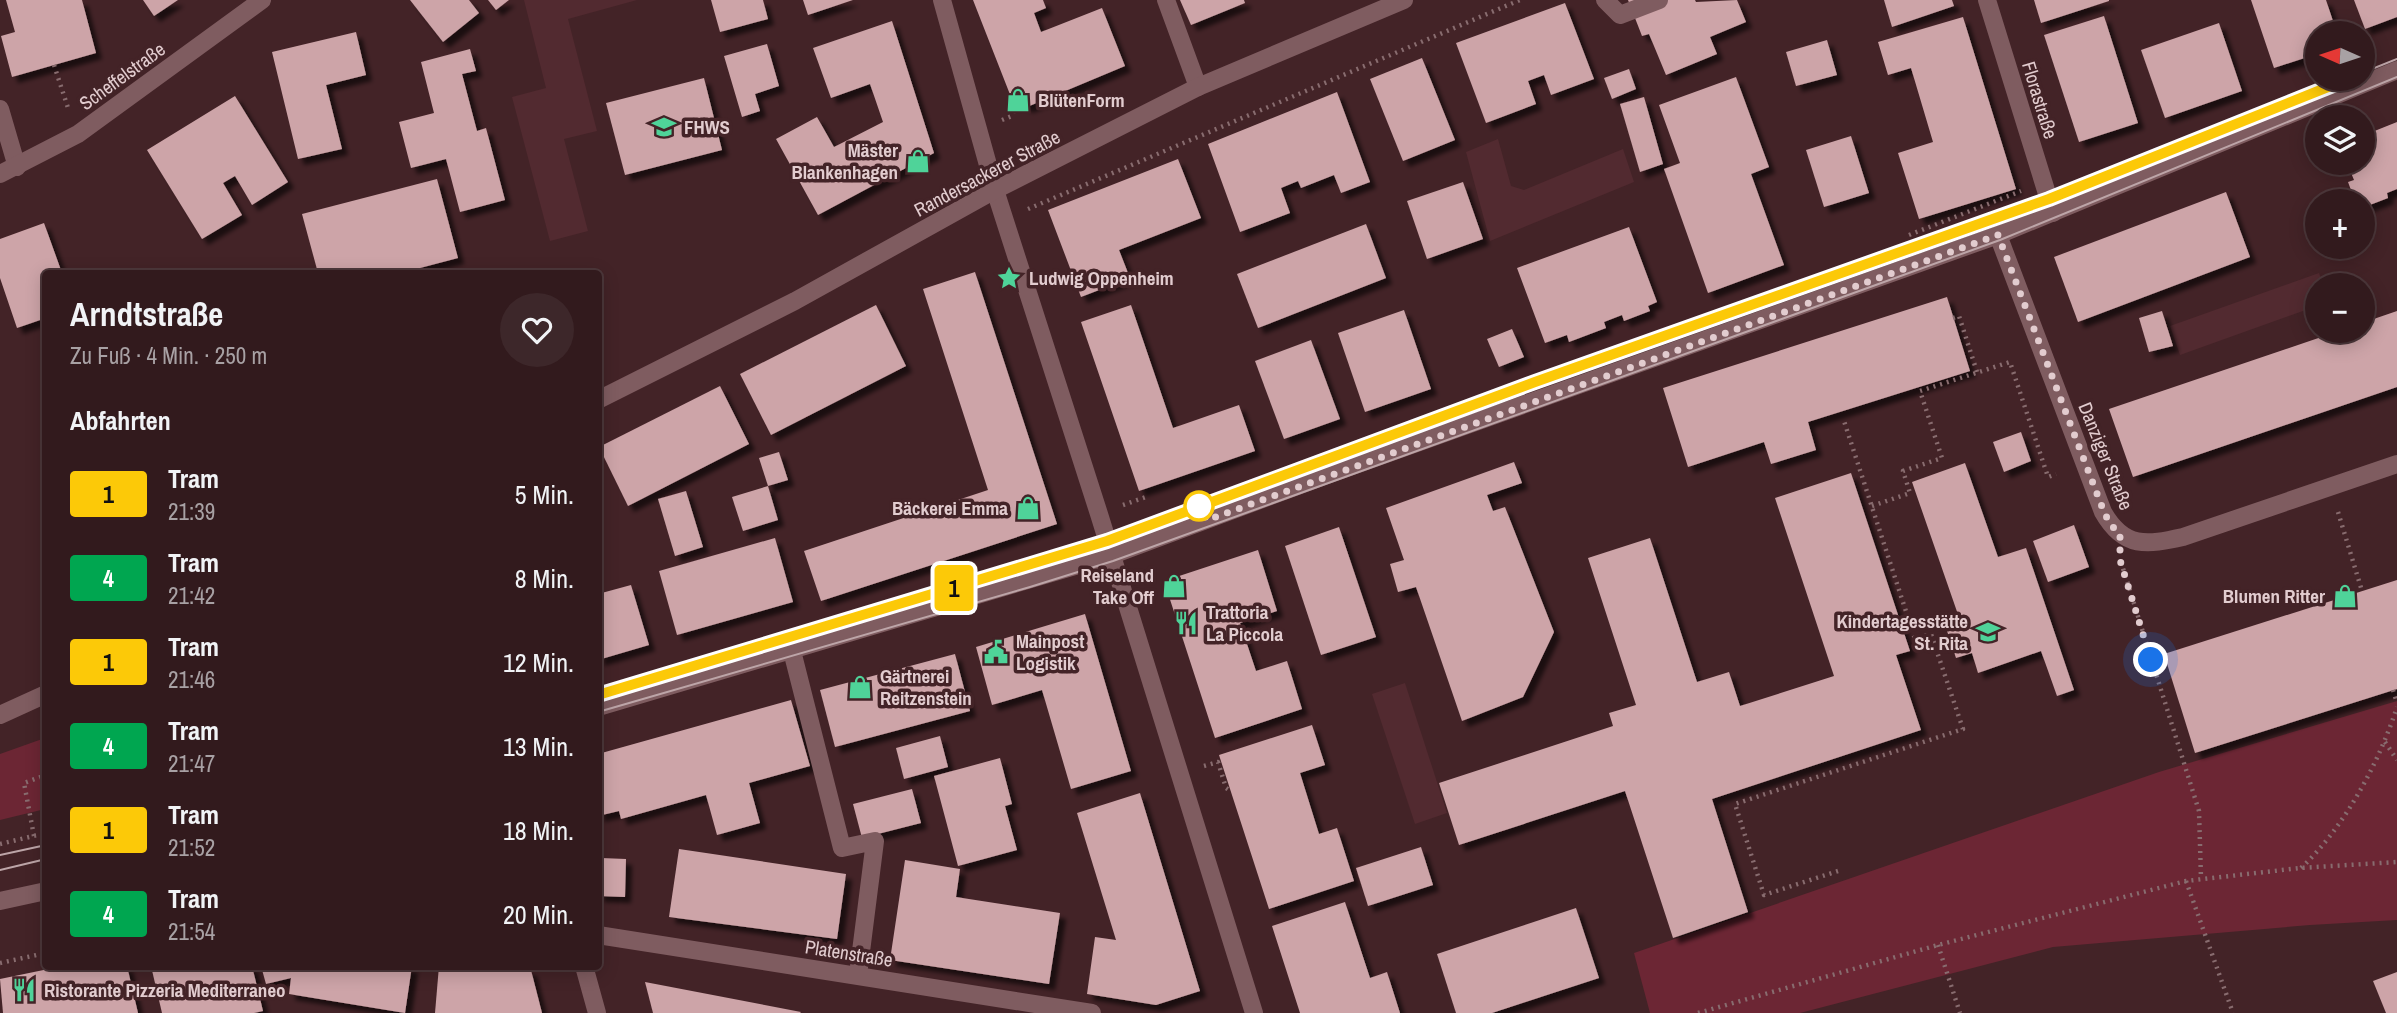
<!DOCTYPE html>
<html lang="de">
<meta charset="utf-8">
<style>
body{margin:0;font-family:"Archivo Narrow",sans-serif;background:#3d272a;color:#f1f3f6;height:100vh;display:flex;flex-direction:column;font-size:26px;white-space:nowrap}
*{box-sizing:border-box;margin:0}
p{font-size:23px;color:#a8a1a4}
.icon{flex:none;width:38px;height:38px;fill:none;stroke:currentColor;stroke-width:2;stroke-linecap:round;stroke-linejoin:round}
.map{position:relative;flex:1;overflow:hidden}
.details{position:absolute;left:42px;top:270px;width:560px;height:700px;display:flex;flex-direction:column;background:#321a1d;border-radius:7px;box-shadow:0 4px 18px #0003,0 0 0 2px #4d383b}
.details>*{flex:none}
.badge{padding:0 14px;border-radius:5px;font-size:24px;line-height:46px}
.needle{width:46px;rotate:273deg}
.tools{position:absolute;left:2305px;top:21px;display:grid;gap:14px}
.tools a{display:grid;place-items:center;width:70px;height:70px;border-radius:50%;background:#321a1d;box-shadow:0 4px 18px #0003,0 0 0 2px #4d383b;font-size:35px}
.you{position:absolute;width:35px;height:35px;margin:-18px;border:5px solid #fff;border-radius:50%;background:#1a73e8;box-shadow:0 0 0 10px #1a73e833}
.map>.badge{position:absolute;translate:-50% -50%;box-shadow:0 0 0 4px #fff}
h2{padding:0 28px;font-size:26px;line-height:63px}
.round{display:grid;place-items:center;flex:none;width:74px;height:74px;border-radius:37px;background:#3d272a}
.headline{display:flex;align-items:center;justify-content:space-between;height:119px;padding:0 28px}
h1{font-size:33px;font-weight:700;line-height:52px}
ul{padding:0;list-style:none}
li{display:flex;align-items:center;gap:21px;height:84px;padding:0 28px}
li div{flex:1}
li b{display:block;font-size:26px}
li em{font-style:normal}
li .badge{min-width:77px;font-weight:700;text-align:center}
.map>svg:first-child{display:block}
.built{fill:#522a30}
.green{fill:#6c2634}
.building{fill:#cda4a8;filter:url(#shadow)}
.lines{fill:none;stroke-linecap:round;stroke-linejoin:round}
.path{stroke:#886c6f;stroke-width:4.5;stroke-dasharray:2 5;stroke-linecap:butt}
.minor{stroke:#7f5c60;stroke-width:18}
.tram{stroke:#bda5a8;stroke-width:2}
.line-casing{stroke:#fff;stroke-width:16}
.line{stroke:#fcc908;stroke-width:10}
.walk{stroke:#e2cccf;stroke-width:7;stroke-dasharray:0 12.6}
.stop-dot{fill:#fff;stroke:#fcc908;stroke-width:3.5}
.labels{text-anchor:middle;stroke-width:7;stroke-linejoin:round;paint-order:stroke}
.street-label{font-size:19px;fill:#e2cccf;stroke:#432327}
.poi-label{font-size:19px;font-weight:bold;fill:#e2cccf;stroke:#432327;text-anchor:start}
</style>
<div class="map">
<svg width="2397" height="1013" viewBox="0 0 2397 1013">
<defs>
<filter id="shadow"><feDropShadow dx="6" dy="6" stdDeviation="2" flood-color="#0009"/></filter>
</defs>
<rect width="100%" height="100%" fill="#432327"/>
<g class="built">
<path d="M524 0H637L568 19 597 131 564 139 588 231 550 241 512 97 546 88Z"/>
<path d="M1498 139 1511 186 1524 190 1623 149 1634 182 1490 241 1466 152Z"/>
<path d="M2319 273 2323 285H2317V306L2180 355 2170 326Z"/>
<path d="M1405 683 1447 813 1415 824 1372 694Z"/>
</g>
<g class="green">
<path d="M2397 701V920L2310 925 2053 947 1800 1013H1650L1634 953 2159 772Z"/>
<path d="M45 738V809L0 820V754Z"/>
</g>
<g class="building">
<path d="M6 0H82L96 53 12 77 1 36 15 32Z"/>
<path d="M143 0H178L154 16Z"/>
<path d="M410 0H469L479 13 443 42Z"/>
<path d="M488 0H509L496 10Z"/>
<path d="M711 0H763L768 19 720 32Z"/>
<path d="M803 0H853L808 15Z"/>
<path d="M973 0H1043L1046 8 1034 13 1041 32 1102 8 1125 66 1027 107 1011 97Z"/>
<path d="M1180 0H1244L1245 3 1191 25Z"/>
<path d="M1628 0H1695L1696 2 1737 0 1746 22 1710 37 1717 54 1666 75 1649 34 1642 36Z"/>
<path d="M1884 0H1952L1954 6 1892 27Z"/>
<path d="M2034 0H2109V1L2041 23Z"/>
<path d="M2251 0H2326L2337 33H2317V54L2274 68Z"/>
<path d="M2354 0H2397V17L2365 29Z"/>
<path d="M1565 3 1594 79 1551 95 1544 75 1528 81 1536 104 1486 123 1456 43Z"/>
<path d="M2104 16 2138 123 2079 142 2044 35Z"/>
<path d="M1963 17 2016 189 1919 219 1898 153 1933 142 1911 68 1888 75 1878 42Z"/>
<path d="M892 21 934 153 818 215 776 139 817 117 834 147 883 122 870 84 831 98 813 48Z"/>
<path d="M2219 23 2242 91 2165 118 2141 50Z"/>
<path d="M356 32 366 75 326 85 342 149 298 159 272 52Z"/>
<path d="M1827 40 1837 75 1796 86 1786 52Z"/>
<path d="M767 44 779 86 755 94 760 111 742 117 724 56Z"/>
<path d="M470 49 476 71 462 74 477 131 486 128 505 200 460 212 446 159 411 168 399 122 434 113 421 62Z"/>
<path d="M1422 58 1455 140 1403 161 1370 79Z"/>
<path d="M1629 69 1636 89 1612 99 1604 78Z"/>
<path d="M1736 77 1769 167 1751 174 1784 265 1708 293 1664 169 1680 163 1659 105Z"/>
<path d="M704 78 722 150 625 175 606 103Z"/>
<path d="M1337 92 1370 182 1341 193 1334 175 1301 188 1298 181 1281 188 1290 213 1240 232 1208 144Z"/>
<path d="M235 96 288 182 252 205 235 176 223 183 242 215 202 239 147 150Z"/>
<path d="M1644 97 1663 164 1640 172 1620 104Z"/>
<path d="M2397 122V189L2387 193 2388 198 2362 208V201H2355L2348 182 2354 180 2347 163H2362V136Z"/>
<path d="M1851 136 1869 193 1824 207 1806 150Z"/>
<path d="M1178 159 1201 218 1119 250 1130 278 1081 297 1048 210Z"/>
<path d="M437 179 458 258 401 273H318L302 214Z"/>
<path d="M1463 182 1483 239 1427 259 1407 201Z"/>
<path d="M2226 192 2250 257 2078 322 2054 257Z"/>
<path d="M44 223 62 273H46V318L17 328 0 278V239Z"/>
<path d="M1366 224 1386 278 1258 328 1237 274Z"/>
<path d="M1629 227 1657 302 1648 306 1650 311 1624 321 1622 315 1604 322 1606 328 1569 342 1567 335 1545 343 1517 268Z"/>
<path d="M975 272 1057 524 821 601 804 551 988 490 923 289Z"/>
<path d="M1947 297 1970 371 1808 422 1816 450 1771 464 1764 442 1688 467 1663 388Z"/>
<path d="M876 305 906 366 771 435 740 374Z"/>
<path d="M1131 305 1173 428 1239 405 1255 451 1139 491 1081 322Z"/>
<path d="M1404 310 1431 389 1365 412 1338 333Z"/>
<path d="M2162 311 2173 346 2149 352 2139 318Z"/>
<path d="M2397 311V387L2133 477 2109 409 2339 331H2362V323Z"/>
<path d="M1512 329 1524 357 1499 367 1487 339Z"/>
<path d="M1311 340 1340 419 1284 439 1255 361Z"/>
<path d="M720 386 749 444 628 506 599 447Z"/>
<path d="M2021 432 2031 461 2004 472 1993 442Z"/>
<path d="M779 452 788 480 768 486 759 458Z"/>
<path d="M1514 462 1522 483 1487 495 1493 511 1505 507 1554 632 1523 697 1462 721 1416 587 1398 592 1390 564 1404 560 1386 508Z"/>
<path d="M1965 463 1998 557 2026 548 2074 690 2057 696 2041 651 1978 673 1972 653 1956 658 1947 631 1962 626 1912 482Z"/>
<path d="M1851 473 1910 651 1896 655 1921 730 1712 799 1748 912 1673 938 1625 791 1459 845 1439 783 1613 726 1609 713 1636 705 1588 558 1650 538 1697 682 1729 672 1740 706 1834 676 1775 498Z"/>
<path d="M768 486 778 520 743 531 732 497Z"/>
<path d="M686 491 703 547 675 556 658 499Z"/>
<path d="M2074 525 2089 567 2048 582 2033 541Z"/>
<path d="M1339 527 1376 637 1321 655 1285 546Z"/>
<path d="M775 538 793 602 677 635 659 571Z"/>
<path d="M1258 550 1277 611 1240 623 1256 671 1287 661 1302 709 1215 738 1164 581Z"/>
<path d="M2397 580V689L2195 753 2164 654Z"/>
<path d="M631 585 649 645 598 660V594Z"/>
<path d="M1085 614 1131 771 1071 789 1042 690 992 705 976 647Z"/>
<path d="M955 654 970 711 835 747 820 690Z"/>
<path d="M791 700 810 766 749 783 760 823 717 835 706 795 621 819 619 811 598 816V754Z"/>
<path d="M1312 725 1325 765 1300 773 1319 834 1337 828 1354 881 1269 909 1219 755Z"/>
<path d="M940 736 948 767 904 779 896 748Z"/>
<path d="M1000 758 1012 804 1005 806 1017 850 958 866 934 776Z"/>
<path d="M912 789 921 823 862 838 853 804Z"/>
<path d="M1140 793 1200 991 1156 1005 1087 994 1095 937 1116 940 1077 813Z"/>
<path d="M1421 847 1433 885 1368 906 1356 868Z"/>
<path d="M679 849 846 874 837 939 669 917Z"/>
<path d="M598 852 601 858 626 859 625 897 598 896Z"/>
<path d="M905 860 960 869 956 897 1060 913 1049 984 890 960Z"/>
<path d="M1345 902 1370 978 1387 972 1400 1013H1300L1272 926Z"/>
<path d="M1576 908 1599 978 1492 1013H1456L1437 954Z"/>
<path d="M63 966H127L138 1013H3L0 979Z"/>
<path d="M151 966H252L263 1011 254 1013H162Z"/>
<path d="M261 966H412L405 1013 289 994 291 978 266 984Z"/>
<path d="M439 966H507L531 970 542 1013H435Z"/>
<path d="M2397 972V1013H2386L2373 981Z"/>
<path d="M645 982 801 1012 800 1013H653Z"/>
</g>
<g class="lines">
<g class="path">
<path d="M54 65 69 111"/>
<path d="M1002 120 1012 116 1018 100"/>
<path d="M1028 209 1520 0"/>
<path d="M1909 235 2021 191"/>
<path d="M1953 318 1959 316 1977 372"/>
<path d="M1123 505 1146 497"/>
<path d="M1872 506 1910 493 1903 471 1942 458 1920 391 2010 362 2048 477 2056 474"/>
<path d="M2338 512 2362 591"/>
<path d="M2121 562 2199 811 2201 878"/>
<path d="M2393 690 2397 703"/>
<path d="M2385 742 2397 760"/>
<path d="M1204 766 1218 762 1226 788 1232 792"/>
<path d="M34 836 24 783 46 775"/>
<path d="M0 844 46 833"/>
<path d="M2301 868C2344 828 2379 763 2397 707"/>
<path d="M1838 871 1764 895 1735 804 1963 729 1931 634 1915 639 1844 421"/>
<path d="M2186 881 2233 1013"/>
<path d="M1938 945 1960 1013"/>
<path d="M0 963 46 953"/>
<path d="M1698 1013 1938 945 2186 881 2300 868 2397 862"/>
</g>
<g class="minor">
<path d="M942 0 995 190 1099 514 1254 1013"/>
<path d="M1166 0 1198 87"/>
<path d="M1605 0 1620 15 1659 0"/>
<path d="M1987 0 2053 213"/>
<path d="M0 109 17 167"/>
<path d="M0 174 78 134 262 0"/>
<path d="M1998 235 2103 512C2124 549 2147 545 2183 537L2397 464"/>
<path d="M598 400 795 301 995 190 1198 87 1404 0"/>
<path d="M792 651 842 848 875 841 858 975"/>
<path d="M598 707 1112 555 1327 475 1998 235 2397 70"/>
<path d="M0 715 46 694"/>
<path d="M0 901 46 891"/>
<path d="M598 935 1092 1013"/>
<path d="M584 966 597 1013"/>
</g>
<g class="tram">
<path d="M2362 73 2397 59"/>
<path d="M598 695 1107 541 1535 382 2049 199 2348 79"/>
<path d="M598 712 1030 587 1113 561 2000 240 2397 77"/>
<path d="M0 855 46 845"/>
<path d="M0 870 46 859"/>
</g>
</g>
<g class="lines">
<g class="line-casing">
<path id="line" d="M598 695 1107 541 1535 382 2049 199 2348 79"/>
</g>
<use href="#line" class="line"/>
<path class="walk" d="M1199 506 1207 520 1998 235 2104 512 2110 524 2120 534V560L2151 660"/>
</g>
<defs>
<g id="shop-bare" transform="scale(1.89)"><path d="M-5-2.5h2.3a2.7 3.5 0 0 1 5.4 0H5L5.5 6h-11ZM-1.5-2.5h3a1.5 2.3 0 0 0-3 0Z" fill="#4fd399" stroke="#432327" stroke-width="2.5" paint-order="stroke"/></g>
<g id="university-bare" transform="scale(1.89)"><path d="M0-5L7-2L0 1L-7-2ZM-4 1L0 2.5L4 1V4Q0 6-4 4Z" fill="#4fd399" stroke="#432327" stroke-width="2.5" paint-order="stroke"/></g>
<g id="sight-bare" transform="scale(1.89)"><path d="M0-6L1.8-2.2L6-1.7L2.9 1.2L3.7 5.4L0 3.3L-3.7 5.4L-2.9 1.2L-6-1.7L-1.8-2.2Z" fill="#4fd399" stroke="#432327" stroke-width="2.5" paint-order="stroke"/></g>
<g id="restaurant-bare" transform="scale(1.89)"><path d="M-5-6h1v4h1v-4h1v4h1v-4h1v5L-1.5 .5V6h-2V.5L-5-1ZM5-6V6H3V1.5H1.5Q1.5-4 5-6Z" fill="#4fd399" stroke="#432327" stroke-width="2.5" paint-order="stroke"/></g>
<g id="school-bare" transform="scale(1.89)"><path d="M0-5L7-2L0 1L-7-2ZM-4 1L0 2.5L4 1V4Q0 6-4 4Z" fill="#4fd399" stroke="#432327" stroke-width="2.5" paint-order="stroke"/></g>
<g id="civic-bare" transform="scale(1.89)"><path d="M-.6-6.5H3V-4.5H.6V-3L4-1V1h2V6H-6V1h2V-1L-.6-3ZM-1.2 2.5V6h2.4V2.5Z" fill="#4fd399" stroke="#432327" stroke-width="2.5" paint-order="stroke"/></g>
</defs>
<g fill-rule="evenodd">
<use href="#shop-bare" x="1018" y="100"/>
<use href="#university-bare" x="664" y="127"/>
<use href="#shop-bare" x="918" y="161"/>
<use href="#sight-bare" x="1009" y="278"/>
<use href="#shop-bare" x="1028" y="508"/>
<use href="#shop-bare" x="1174" y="586"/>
<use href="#shop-bare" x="2345" y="596"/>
<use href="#restaurant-bare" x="1186" y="623"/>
<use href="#school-bare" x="1988" y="632"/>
<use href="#civic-bare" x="996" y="652"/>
<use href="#shop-bare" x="860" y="687"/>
<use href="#restaurant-bare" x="24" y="990"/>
</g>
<circle class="stop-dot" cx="1199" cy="506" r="14"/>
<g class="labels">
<g class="street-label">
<text transform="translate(122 76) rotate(-36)" y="7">Scheffelstraße</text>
<text transform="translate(2040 100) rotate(73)" y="7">Florastraße</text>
<text transform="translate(987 173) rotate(-28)" y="7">Randersackerer Straße</text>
<text transform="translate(2106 456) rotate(68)" y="7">Danziger Straße</text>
<text transform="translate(849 953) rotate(9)" y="7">Platenstraße</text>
</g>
<g class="poi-label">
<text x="1038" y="107">BlütenForm</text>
<text x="684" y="134">FHWS</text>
<text x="898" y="157" text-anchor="end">Mäster<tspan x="898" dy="22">Blankenhagen</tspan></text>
<text x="1029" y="285">Ludwig Oppenheim</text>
<text x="1008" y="515" text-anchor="end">Bäckerei Emma</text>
<text x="1154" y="582" text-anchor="end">Reiseland<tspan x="1154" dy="22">Take Off</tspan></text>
<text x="2325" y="603" text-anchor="end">Blumen Ritter</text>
<text x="1206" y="619">Trattoria<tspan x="1206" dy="22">La Piccola</tspan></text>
<text x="1968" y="628" text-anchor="end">Kindertagesstätte<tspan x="1968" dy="22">St. Rita</tspan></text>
<text x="1016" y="648">Mainpost<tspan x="1016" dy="22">Logistik</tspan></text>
<text x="880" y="683">Gärtnerei<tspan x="880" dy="22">Reitzenstein</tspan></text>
<text x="44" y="997">Ristorante Pizzeria Mediterraneo</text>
</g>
</g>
</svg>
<div class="tools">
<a><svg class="needle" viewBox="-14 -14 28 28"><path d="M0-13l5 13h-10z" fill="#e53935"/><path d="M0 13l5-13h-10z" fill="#a8a1a4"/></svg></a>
<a><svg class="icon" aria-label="layers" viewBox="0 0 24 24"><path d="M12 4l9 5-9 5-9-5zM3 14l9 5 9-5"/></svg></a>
<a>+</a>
<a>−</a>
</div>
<div class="you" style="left:2151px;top:660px"></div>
<b class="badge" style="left:954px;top:588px;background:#fcc908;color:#111">1</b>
<section class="details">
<div class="headline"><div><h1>Arndtstraße</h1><p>Zu Fuß · 4 Min. · 250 m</p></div><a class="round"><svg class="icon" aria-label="heart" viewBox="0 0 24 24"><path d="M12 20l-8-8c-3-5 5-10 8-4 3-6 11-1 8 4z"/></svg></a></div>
<h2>Abfahrten</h2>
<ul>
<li><span class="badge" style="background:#fcc908;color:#111">1</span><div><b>Tram</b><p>21:39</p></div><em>5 Min.</em></li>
<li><span class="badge" style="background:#00a650;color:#fff">4</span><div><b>Tram</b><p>21:42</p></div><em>8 Min.</em></li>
<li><span class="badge" style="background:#fcc908;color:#111">1</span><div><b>Tram</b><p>21:46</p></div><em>12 Min.</em></li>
<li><span class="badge" style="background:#00a650;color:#fff">4</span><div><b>Tram</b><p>21:47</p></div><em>13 Min.</em></li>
<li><span class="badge" style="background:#fcc908;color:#111">1</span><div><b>Tram</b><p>21:52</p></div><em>18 Min.</em></li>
<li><span class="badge" style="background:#00a650;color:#fff">4</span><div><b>Tram</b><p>21:54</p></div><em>20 Min.</em></li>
</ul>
</section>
</div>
